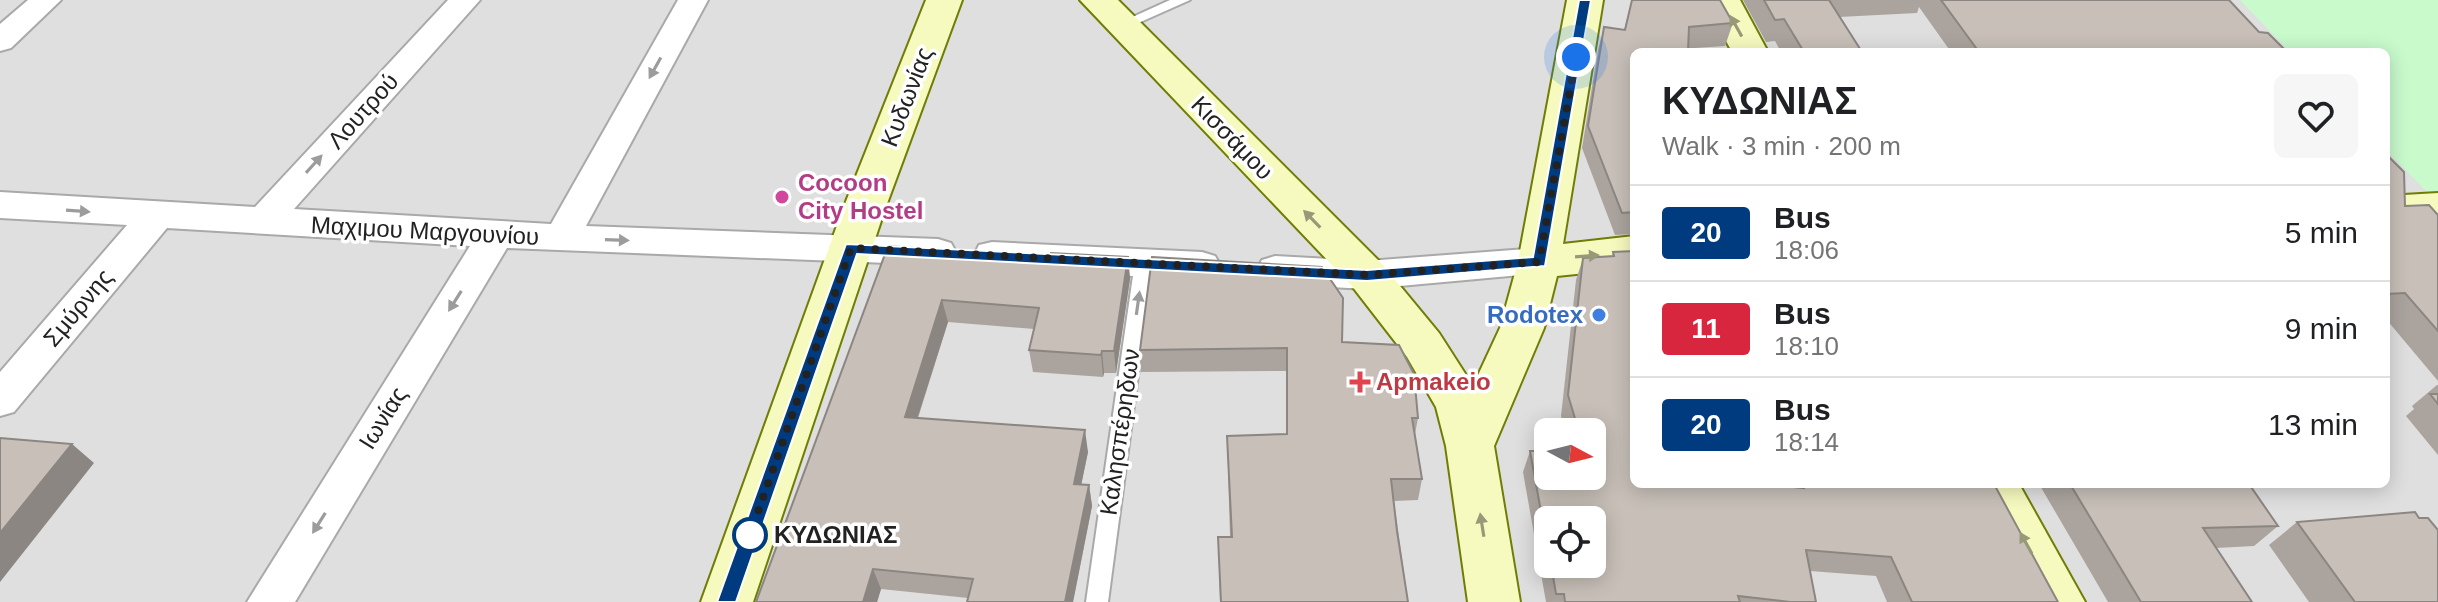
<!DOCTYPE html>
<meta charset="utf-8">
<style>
body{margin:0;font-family:Helvetica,sans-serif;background:#f6f6f6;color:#202124;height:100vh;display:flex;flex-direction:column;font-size:30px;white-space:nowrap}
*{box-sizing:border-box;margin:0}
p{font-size:26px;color:#757577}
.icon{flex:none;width:44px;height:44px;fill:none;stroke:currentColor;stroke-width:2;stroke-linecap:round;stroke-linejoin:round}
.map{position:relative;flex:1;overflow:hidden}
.drawer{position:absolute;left:1630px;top:48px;width:760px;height:440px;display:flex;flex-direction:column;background:#fff;border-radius:12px;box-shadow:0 4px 20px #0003}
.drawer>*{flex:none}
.badge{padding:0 16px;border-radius:6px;font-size:28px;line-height:52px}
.needle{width:52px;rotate:97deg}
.controls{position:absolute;left:1534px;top:418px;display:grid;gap:16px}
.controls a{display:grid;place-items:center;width:72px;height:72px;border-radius:12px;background:#fff;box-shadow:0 4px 20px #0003;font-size:40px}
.you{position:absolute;width:40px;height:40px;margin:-20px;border:6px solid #fff;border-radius:50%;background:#1a73e8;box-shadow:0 0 0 12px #1a73e833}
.map>.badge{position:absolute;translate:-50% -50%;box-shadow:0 0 0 4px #fff}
.round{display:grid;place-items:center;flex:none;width:84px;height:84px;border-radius:12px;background:#f6f6f6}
.summary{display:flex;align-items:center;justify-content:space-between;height:136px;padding:0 32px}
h1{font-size:38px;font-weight:600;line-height:60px}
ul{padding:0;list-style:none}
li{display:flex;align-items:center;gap:24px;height:96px;padding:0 32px;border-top:2px solid #e0e0e0}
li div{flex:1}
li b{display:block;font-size:30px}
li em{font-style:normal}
li .badge{min-width:88px;font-weight:700;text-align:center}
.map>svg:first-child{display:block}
.residential{fill:#e0dfdf;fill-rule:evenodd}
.park{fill:#c8facc}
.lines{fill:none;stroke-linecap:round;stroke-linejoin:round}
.lane-casing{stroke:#a9a9a9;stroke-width:4}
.street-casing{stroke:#a9a9a9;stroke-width:4}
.secondary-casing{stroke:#707d05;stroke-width:4}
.lane{fill:#fff;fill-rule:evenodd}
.street{fill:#fff;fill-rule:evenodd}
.secondary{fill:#f7fabf;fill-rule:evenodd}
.wall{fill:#aba49e;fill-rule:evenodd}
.shaded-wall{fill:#8b8681}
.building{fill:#c7bfb8;stroke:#8b8681;stroke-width:2}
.oneway{fill:#979978}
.oneway2{fill:#9c9c9c}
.line{fill:#003b80;stroke:#fff;stroke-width:2}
.walk{stroke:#222;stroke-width:8;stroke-dasharray:0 14.4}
.hotel-dot{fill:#d1479c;stroke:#fff;stroke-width:3}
.shop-dot{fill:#3f7fe0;stroke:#fff;stroke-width:3}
.health-dot{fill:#e0444e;stroke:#fff;stroke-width:3}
.stop-dot{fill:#fff;stroke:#003b80;stroke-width:4}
.labels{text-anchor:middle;stroke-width:7;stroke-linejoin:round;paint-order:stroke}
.street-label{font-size:24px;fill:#222;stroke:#fff}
.hotel-label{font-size:24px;font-weight:bold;fill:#b23c85;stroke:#fff;text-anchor:start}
.shop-label{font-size:24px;font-weight:bold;fill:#366cbe;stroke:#fff;text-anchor:end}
.health-label{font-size:24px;font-weight:bold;fill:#be3a42;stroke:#fff;text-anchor:start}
.stop-label{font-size:24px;font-weight:bold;fill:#222;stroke:#fff;text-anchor:start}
</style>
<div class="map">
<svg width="2438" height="602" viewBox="0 0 2438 602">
<rect width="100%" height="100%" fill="#f2efe9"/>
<path class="residential" d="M0 0H2438V602H0ZM1634 52H2386V484H1634ZM1548 432H1592V476H1548ZM1548 520H1592V564H1548Z"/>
<path class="park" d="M2240 0H2438V197H2432L2386 150V52H2290Z"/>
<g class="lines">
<g class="lane-casing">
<g id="lane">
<path d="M1170 0H1190L1127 28 1122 30 1115 25Z"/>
<path d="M1144 256 1153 262 1108 602H1086L1135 262Z"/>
</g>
</g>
<g class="street-casing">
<g id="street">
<path d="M28 0H61L11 48 0 51V24Z"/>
<path d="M448 0H480L294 209 551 224 678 0H708L586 226 938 239 951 243 956 252 951 261 938 265 507 248 295 602H247L470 246 167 228 14 412 0 416V372L127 225 0 218V192L255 207Z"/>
<path d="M992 242 1202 252 1215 256 1221 266 1215 276 1202 280 992 268 979 265 974 255 979 245Z"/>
<path d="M1539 248 1552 252 1558 262 1552 272 1367 289 1275 284 1262 280 1256 270 1262 260 1275 256 1367 261Z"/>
</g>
</g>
<g class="secondary-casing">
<g id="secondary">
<path d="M926 0H962L885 209 753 602H701L843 209Z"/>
<path d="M1080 0H1118L1382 264 1439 333 1473 386 1500 328 1518 262 1567 0H1603L1563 244 1634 236V268L1557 276 1544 328 1494 446 1520 602H1468L1446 446 1436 407 1407 357 1352 286Z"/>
<path d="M1704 0H1740L1768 52H1732Z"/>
<path d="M2438 193V223L2386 226V196Z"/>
<path d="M1968 484H2019L2085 602H2031Z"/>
</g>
</g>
<use href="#lane" class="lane"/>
<use href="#street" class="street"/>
<use href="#secondary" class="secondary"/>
</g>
<g class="wall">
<path d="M1632 0 1733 23 1725 46 1634 52V234L1615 235 1582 148 1598 50 1604 27 1624 30Z"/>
<path d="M1743 0H2229L2259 32 2287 52H1951L1919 7 1917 13 1839 17 1862 52H1781L1775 41 1766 42Z"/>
<path d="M2386 154 2405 206 2438 215V381L2386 319Z"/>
<path d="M888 246 1050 258 1128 257 1130 279 1116 373H1104L1103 377 1033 372 1029 350 1034 329 948 322 918 418 1088 452 1081 485H1089L1092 506 1073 602H967L968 598 881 589 877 602H756Z"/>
<path d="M1634 251V484L1787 486 1786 484H1994L2058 602H1887L1876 576 1810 571 1816 602H1546L1523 472 1530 451 1592 476V432H1565L1561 416 1576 280 1583 258 1612 256 1613 252ZM1548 520 1592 564H1548Z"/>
<path d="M1342 342 1418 418 1415 434 1422 479 1418 500 1394 501 1408 602H1220L1218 537H1230L1227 436 1286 434V371L1141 372 1140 350Z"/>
<path d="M2437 385H2438V455L2406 416 2414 409 2412 406Z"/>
<path d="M2039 484H2249L2278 526 2254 546 2216 548 2252 602H2108Z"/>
<path d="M2297 522 2438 602H2309L2269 545Z"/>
</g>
<g class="shaded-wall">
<path d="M1128 257 1130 279 1116 373 1114 351Z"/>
<path d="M942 300 948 322 911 438 905 417Z"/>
<path d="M1102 351 1104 373 1103 377 1101 355Z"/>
<path d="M1085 430 1088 452 1077 505 1074 484Z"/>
<path d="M72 444 94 463 0 582V533Z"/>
<path d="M1089 485 1092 506 1073 602H1065Z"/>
<path d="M873 569 881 589 877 602H863Z"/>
</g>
<g class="building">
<path d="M1632 0H1720L1733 23 1689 27 1688 52H1634V212L1622 213 1588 126 1604 27 1625 30Z"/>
<path d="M1764 0H1829L1862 52H1804L1784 19 1775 20Z"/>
<path d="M1941 0H2229L2259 32 2268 33 2287 52H1979Z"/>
<path d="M2386 154 2404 172 2405 206 2429 205 2438 215V331L2405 293 2386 294Z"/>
<path d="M888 246 1050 258 1051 253 1128 257 1114 351H1102L1101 355 1029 350 1039 308 942 300 905 417 1085 430 1074 484 1089 485 1065 602H967L973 579 873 569 863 602H756Z"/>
<path d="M1634 251V484H1764L1804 488 1803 484H1994L2058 602H1912L1891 557 1806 550 1816 602H1790L1738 596 1740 602H1565L1564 594H1556L1551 564H1592V520H1548V550L1530 451H1548V476H1592V432H1579L1568 395 1583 258 1614 256 1613 252Z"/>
<path d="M1152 257 1322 267 1343 298 1342 342 1399 345 1414 374 1418 418H1412L1422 479H1391L1397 531 1408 602H1221L1218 537H1232L1227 436 1287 434V348L1140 350Z"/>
<path d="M2430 394H2438V404Z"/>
<path d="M0 438 72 444 0 533Z"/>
<path d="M2070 484H2249L2278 526 2203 528 2252 602H2141Z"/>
<path d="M2415 512 2419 518H2428L2438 530V602H2355L2297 522Z"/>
</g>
<defs><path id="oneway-solid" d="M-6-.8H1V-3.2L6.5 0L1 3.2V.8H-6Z" transform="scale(2)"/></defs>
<g class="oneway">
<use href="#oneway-solid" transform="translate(1736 26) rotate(-119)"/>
<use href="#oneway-solid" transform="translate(1312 219) rotate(-134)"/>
<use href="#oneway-solid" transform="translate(1587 256) rotate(-4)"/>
<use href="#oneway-solid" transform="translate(1482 525) rotate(-99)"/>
<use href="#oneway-solid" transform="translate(2026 543) rotate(-119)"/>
</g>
<g class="oneway2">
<use href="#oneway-solid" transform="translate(655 68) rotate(119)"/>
<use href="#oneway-solid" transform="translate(314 164) rotate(-48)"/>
<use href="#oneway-solid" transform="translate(78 211) rotate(4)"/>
<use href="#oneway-solid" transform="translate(617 240) rotate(2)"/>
<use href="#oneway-solid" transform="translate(455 301) rotate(122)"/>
<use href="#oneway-solid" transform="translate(1138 303) rotate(-82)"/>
<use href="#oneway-solid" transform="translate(319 523) rotate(122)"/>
</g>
<path class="line" d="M1579 0H1591L1545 266 1367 281 857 254 736 602H717L846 244 1367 270 1533 257Z"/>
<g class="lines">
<path class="walk" d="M750 535 747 543 851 248 1367 275 1539 262 1576 57"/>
</g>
<circle class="hotel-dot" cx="782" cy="197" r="8"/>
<circle class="shop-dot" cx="1599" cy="315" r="8"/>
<path class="health-dot" d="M1356 370h8v8h8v8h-8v8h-8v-8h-8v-8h8z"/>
<circle class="stop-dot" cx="750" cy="535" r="16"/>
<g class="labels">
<g class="street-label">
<text transform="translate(907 97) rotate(-69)" y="8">Κυδωνίας</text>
<text transform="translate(363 111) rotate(-48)" y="8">Λουτρού</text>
<text transform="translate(1232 138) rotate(46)" y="8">Κισσάμου</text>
<text transform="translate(425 231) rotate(3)" y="8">Μαχιμου Mαργουνίου</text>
<text transform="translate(78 308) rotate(-50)" y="8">Σμύρνης</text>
<text transform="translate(383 418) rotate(-58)" y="8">Ιωνίας</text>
<text transform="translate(1120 432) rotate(-82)" y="8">Καλησπέρηδων</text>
</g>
<g class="hotel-label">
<text x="798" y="191">Cocoon<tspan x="798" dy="28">City Hostel</tspan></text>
</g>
<g class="shop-label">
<text x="1583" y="323">Rodotex</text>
</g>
<g class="health-label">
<text x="1376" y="390">Apmakeio</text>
</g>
<g class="stop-label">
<text x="774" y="543">ΚΥΔΩΝΙΑΣ</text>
</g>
</g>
</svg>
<div class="controls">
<a><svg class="needle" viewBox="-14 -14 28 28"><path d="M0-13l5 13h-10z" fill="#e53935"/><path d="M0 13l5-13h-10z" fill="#757577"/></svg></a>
<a><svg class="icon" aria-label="locate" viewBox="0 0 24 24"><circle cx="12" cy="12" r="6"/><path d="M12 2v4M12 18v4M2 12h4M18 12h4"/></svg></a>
</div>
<div class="you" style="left:1576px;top:57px"></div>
<section class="drawer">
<div class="summary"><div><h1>ΚΥΔΩΝΙΑΣ</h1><p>Walk · 3 min · 200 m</p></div><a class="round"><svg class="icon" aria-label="heart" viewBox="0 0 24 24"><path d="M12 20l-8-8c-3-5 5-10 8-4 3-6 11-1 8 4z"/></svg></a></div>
<ul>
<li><span class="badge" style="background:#003b80;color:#fff">20</span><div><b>Bus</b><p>18:06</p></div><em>5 min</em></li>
<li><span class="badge" style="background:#d7263d;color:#fff">11</span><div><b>Bus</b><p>18:10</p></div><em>9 min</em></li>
<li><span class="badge" style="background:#003b80;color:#fff">20</span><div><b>Bus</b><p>18:14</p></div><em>13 min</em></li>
</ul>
</section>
</div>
